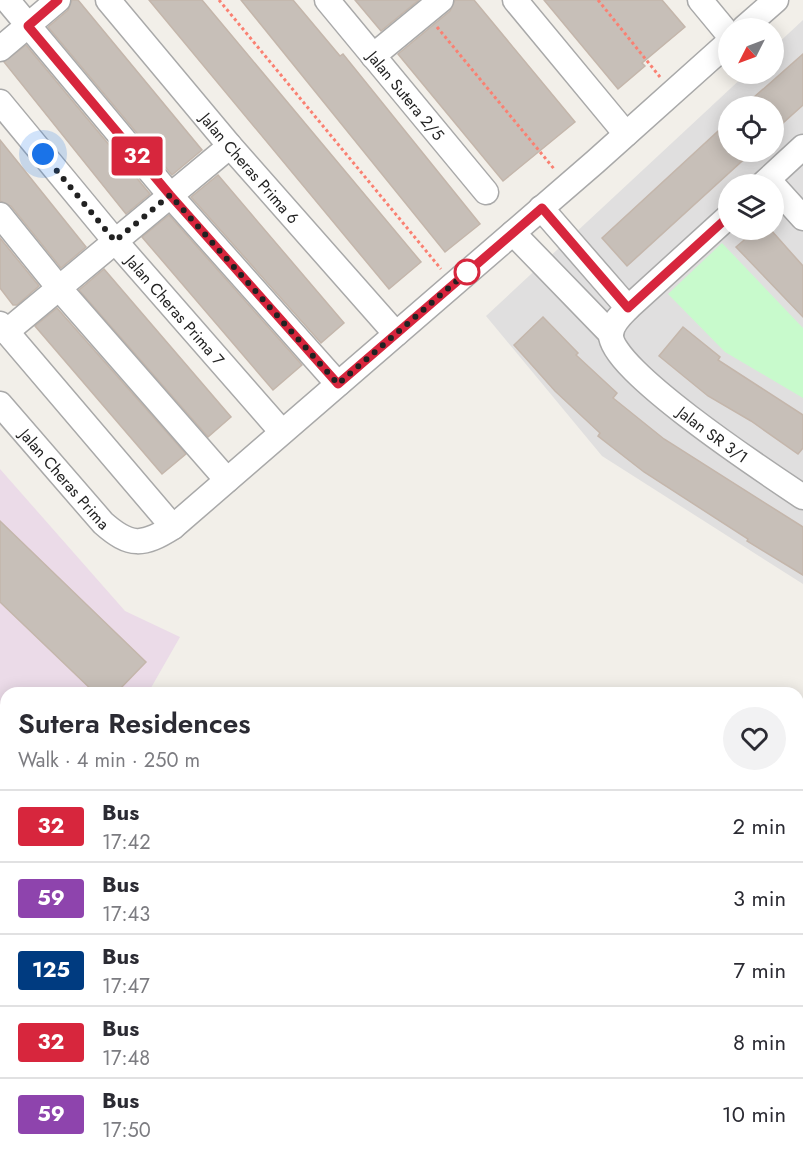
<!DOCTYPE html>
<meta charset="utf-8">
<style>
body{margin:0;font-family:Jost,sans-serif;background:#f2f2f3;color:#2b2b33;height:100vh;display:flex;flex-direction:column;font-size:22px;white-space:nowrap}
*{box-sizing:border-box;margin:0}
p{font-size:20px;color:#7c7c81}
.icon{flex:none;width:33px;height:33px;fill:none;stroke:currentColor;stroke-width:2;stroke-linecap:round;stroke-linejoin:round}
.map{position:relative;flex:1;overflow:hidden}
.drawer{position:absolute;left:0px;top:687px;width:804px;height:474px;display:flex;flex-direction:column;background:#fff;border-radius:18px 18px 0 0;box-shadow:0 3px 15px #0003}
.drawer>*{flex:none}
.badge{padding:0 12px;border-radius:4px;font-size:21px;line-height:39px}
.needle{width:39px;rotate:228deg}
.tools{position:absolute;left:718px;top:18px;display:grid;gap:12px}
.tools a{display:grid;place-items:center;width:66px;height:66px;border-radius:50%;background:#fff;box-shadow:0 3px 15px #0003;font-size:30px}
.you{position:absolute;width:30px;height:30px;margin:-15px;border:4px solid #fff;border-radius:50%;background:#1a73e8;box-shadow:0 0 0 9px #1a73e833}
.map>.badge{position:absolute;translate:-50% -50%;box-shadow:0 0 0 3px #fff}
.round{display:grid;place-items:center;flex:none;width:63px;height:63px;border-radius:32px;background:#f2f2f3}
.headline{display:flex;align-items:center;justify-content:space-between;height:102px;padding:0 18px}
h1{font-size:28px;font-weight:600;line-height:45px}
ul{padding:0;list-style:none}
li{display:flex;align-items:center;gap:18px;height:72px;padding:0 18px;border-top:2px solid #e1e1e2}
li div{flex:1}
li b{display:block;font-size:22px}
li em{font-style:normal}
li .badge{min-width:66px;font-weight:700;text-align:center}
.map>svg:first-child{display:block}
.residential{fill:#e0dfdf;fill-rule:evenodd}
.industrial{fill:#ebdbe8}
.park{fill:#c8facc}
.building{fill:#c7bfb8;stroke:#c4b6ab;stroke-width:1.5}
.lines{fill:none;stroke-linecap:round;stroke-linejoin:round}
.minor-casing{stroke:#a9a9a9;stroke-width:27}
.path{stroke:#fa8072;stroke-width:3;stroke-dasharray:3 3;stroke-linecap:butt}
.minor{stroke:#fff;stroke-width:24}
.line-casing{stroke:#fff;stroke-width:14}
.line{stroke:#d7263d;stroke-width:9}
.walk{stroke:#222;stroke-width:6;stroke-dasharray:0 10.8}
.stop-dot{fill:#fff;stroke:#d7263d;stroke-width:3}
.labels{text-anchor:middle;stroke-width:6;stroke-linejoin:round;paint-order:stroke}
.street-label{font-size:16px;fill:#222;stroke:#fff}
</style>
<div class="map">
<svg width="803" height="1161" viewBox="0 0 803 1161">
<rect width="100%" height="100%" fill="#f2efe9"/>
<path class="residential" d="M803 20V584L602 456 486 316 746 74H774V47ZM729 106H774V152H729ZM729 184H774V230H729Z"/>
<g class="industrial">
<path d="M0 469 125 611 180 637 148 693H6V943L0 954Z"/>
<path d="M0 1074 6 1078V1155H141L152 1161H0Z"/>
</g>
<path class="park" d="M722 243 803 328V398L725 352 668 294Z"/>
<g class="building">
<path d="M72 0H78L202 150 172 175 48 27 68 10Z"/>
<path d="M149 0H202L421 262 389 289Z"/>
<path d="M241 0H293L340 56 343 54 480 224 445 252Z"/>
<path d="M355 0H419L381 31Z"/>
<path d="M455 0H474L575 122 503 181 398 54 450 11Z"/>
<path d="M544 0H662L685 27 642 63 645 66 618 89Z"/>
<path d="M26 45 150 194 126 214 4 62Z"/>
<path d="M803 54V105L774 131V106H744Z"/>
<path d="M729 121V152H752L627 266 602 238Z"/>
<path d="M0 140 86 247 61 268 11 206 0 201Z"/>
<path d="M218 175 344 323 321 343 191 197Z"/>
<path d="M169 215 302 365 273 390 142 237Z"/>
<path d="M756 230H771L803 266V317L736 247Z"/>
<path d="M0 238 39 286 17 305H13L0 288Z"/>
<path d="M104 269 231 417 208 437 79 290Z"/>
<path d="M57 308 186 454 162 474 35 326Z"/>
<path d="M543 317 578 353 576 355 617 393 613 398 664 439 803 527V575L747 541 748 539 644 472 598 436 600 433 555 391 514 345Z"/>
<path d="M683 327 720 357 718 360 803 415V448L798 454 751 421 708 396 659 356Z"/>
<path d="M0 521 146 662 116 693H95L0 602Z"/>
</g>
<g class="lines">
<g class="minor-casing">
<g id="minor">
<path d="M7 0 170 195 338 384"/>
<path id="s1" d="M108 0 230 146 396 334"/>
<path id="s2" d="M327 0 486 192"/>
<path d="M515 0 626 134"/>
<path d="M700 0 729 35"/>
<path d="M744 28 776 0"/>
<path d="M0 49 58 0"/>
<path d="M373 56 441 0"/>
<path id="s3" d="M0 102 115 241 282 432"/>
<path d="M763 184 803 147"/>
<path d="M774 186 803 218"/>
<path d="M541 208 628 308"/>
<path d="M0 215 59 288 227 480"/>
<path id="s4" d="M729 216 628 308C621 315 611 324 611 335 610 370 770 475 803 497"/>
<path d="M513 233 611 334"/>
<path d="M0 324 173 527"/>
<path d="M6 332 230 146"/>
<path id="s5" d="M0 404 103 523C130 547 143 546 173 527L595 162 729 42"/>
<path d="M0 909 6 888"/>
<path d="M34 1161 41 1155"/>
</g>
</g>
<g class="path">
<path d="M219 0 441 269"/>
<path d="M598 0 660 77"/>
<path d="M437 27 555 170"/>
</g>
<use href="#minor" class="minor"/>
</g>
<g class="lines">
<g class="line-casing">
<path id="line" d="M58 0 28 26 170 195 338 384 542 208 628 308 729 216"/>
</g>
<use href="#line" class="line"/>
<path class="walk" d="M43 154 115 241 170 195 338 384 467 272"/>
</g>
<circle class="stop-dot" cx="467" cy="272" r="12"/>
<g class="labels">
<g class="street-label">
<text dy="6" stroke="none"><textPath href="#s2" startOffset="124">Jalan Sutera 2/5</textPath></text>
<text dy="6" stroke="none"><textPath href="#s1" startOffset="220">Jalan Cheras Prima 6</textPath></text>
<text dy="6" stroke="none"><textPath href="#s3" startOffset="272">Jalan Cheras Prima 7</textPath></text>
<text dy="6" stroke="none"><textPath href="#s4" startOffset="314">Jalan SR 3/1</textPath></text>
<text dy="6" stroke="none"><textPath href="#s5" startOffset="99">Jalan Cheras Prima</textPath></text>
</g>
</g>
</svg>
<div class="tools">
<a><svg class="needle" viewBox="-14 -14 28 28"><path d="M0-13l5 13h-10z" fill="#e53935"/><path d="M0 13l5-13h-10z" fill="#7c7c81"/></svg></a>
<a><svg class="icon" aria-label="locate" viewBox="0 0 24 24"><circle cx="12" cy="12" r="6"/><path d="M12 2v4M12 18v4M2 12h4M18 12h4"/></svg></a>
<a><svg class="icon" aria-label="layers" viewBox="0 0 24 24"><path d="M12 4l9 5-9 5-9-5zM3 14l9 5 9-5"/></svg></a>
</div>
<div class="you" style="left:43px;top:154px"></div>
<b class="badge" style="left:137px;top:156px;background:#d7263d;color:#fff">32</b>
<section class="drawer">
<div class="headline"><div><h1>Sutera Residences</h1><p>Walk · 4 min · 250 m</p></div><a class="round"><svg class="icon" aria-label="heart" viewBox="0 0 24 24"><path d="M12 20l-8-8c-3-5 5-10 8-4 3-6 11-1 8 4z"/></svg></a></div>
<ul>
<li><span class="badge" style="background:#d7263d;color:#fff">32</span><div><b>Bus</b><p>17:42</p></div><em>2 min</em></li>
<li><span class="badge" style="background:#8e44ad;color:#fff">59</span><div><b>Bus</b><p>17:43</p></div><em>3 min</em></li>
<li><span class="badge" style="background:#003b80;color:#fff">125</span><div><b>Bus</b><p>17:47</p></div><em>7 min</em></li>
<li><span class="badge" style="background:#d7263d;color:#fff">32</span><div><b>Bus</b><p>17:48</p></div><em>8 min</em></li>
<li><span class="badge" style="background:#8e44ad;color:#fff">59</span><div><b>Bus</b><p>17:50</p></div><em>10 min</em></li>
</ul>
</section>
</div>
